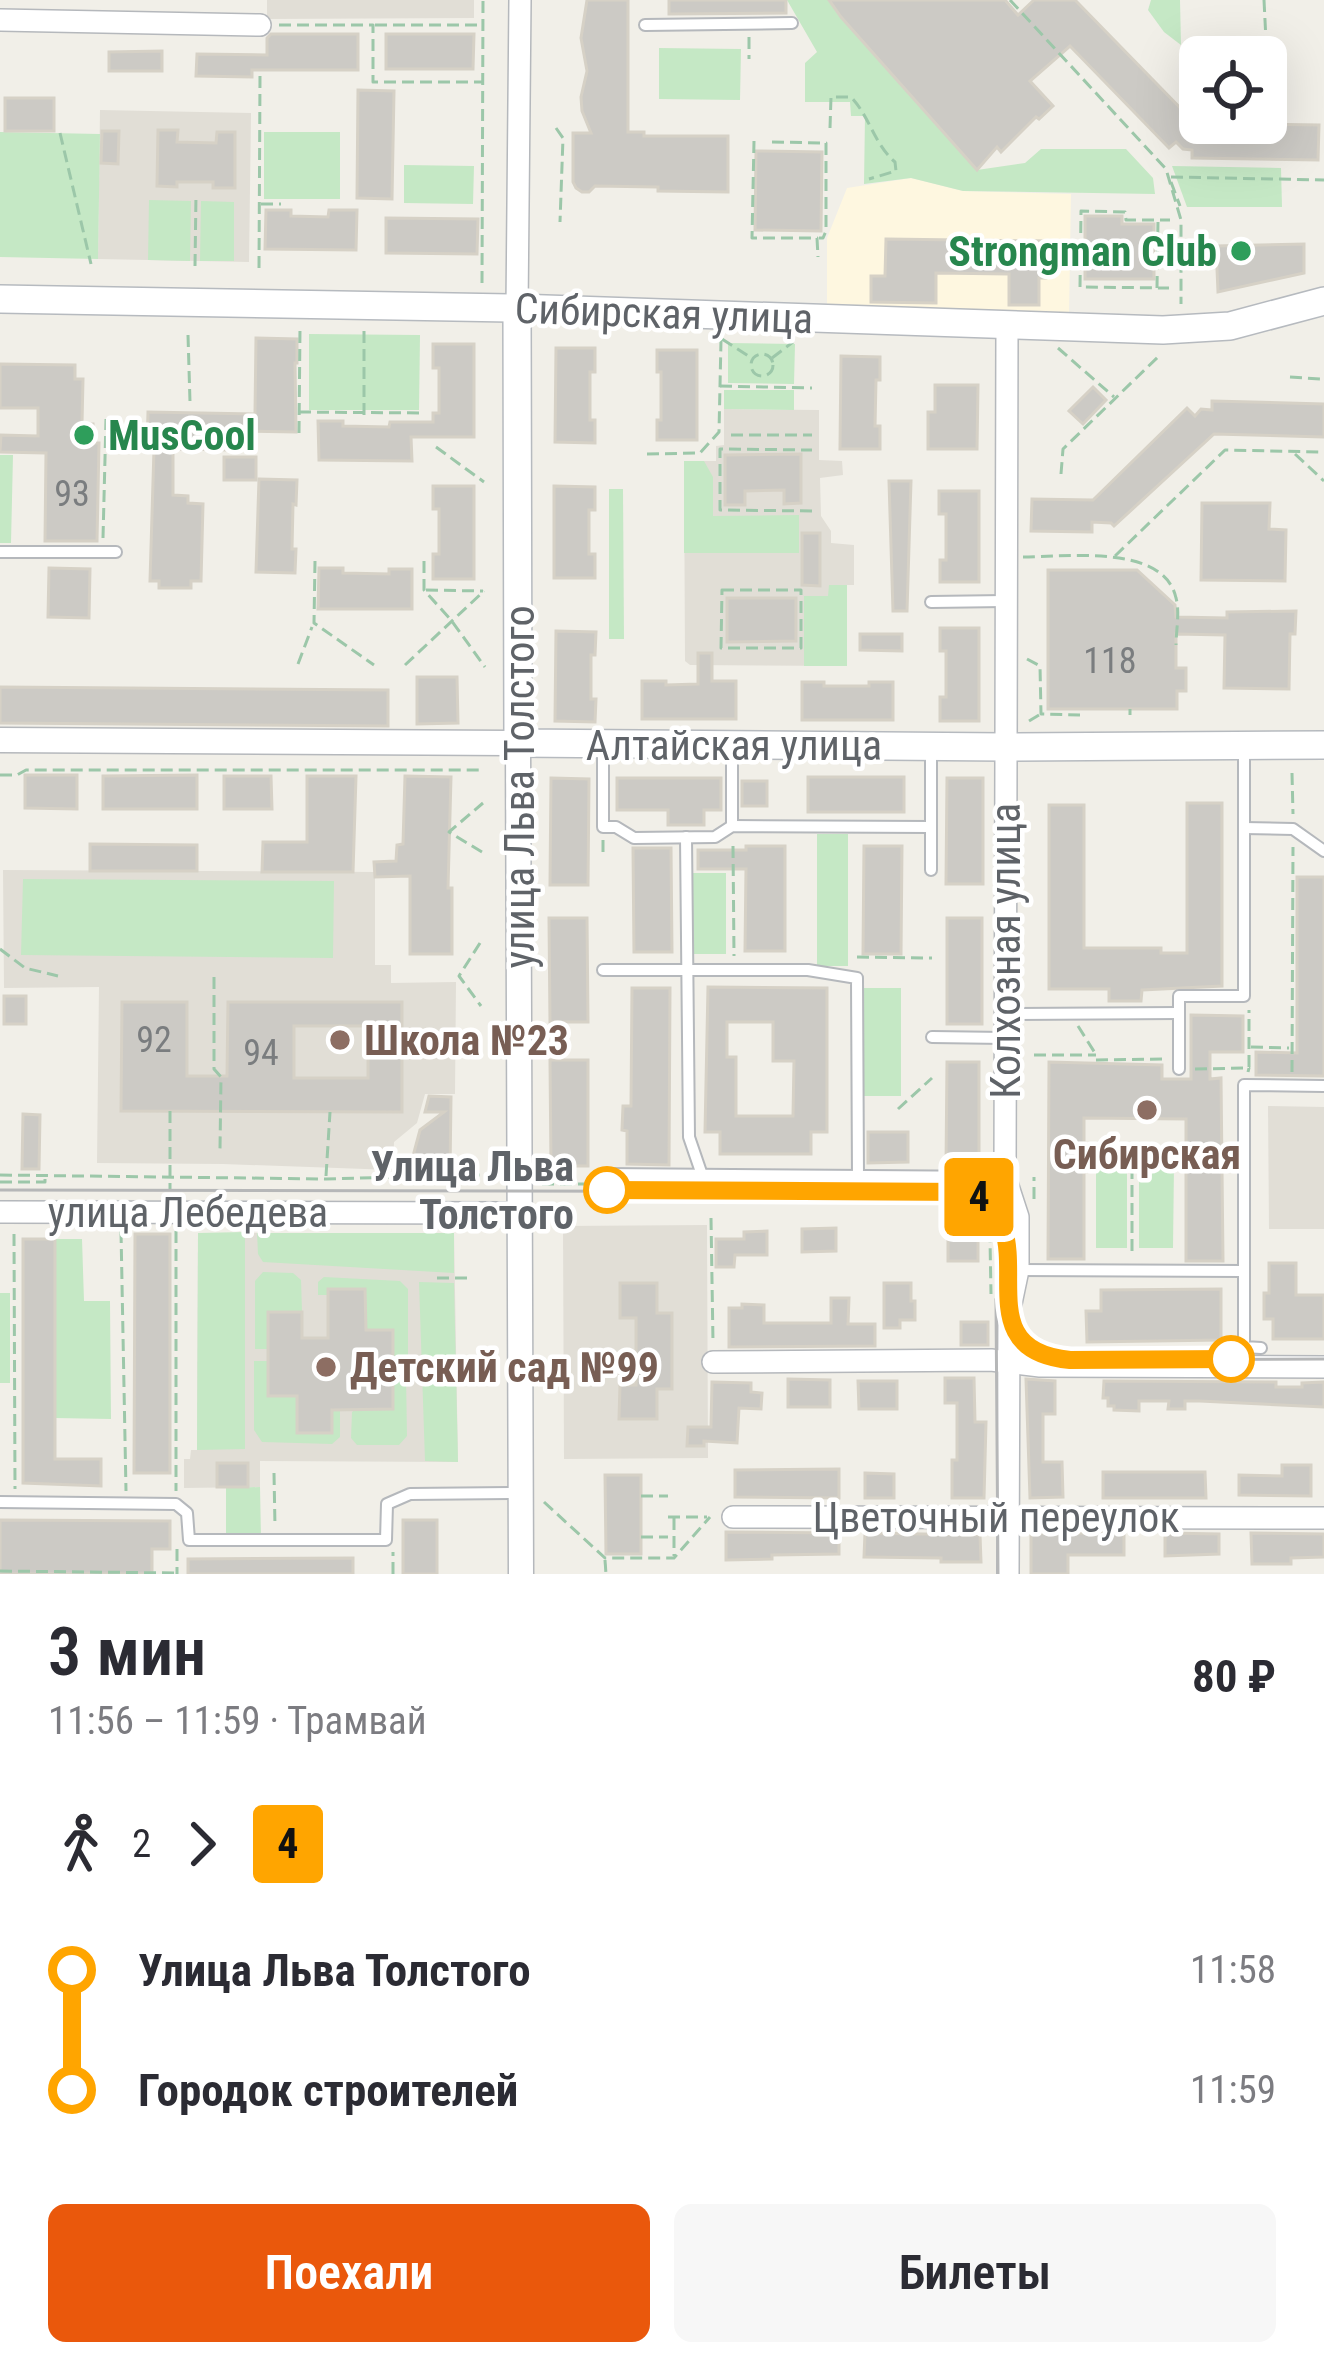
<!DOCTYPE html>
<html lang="ru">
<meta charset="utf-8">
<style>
body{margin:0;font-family:"Roboto Condensed",sans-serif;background:#f7f7f7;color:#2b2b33;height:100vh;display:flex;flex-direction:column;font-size:45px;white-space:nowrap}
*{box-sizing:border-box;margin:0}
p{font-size:39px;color:#7c7c81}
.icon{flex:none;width:66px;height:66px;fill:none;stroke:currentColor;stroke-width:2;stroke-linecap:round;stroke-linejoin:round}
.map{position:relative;height:1574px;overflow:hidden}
.side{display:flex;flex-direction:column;background:#fff;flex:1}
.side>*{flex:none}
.badge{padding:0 24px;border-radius:9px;font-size:42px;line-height:78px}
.controls{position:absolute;left:1179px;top:36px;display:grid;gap:24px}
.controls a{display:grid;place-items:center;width:108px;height:108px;border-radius:18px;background:#fff;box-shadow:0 12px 48px #0002;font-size:60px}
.map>.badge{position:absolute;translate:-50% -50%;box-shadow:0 0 0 6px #fff}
.legs{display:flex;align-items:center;gap:18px;height:132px;padding:0 48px;font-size:39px}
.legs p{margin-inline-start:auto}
.headline{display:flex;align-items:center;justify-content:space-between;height:204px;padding:0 48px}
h1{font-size:66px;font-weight:600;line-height:90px}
.action{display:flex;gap:24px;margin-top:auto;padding:24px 48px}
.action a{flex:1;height:138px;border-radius:18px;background:#ea580c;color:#fff;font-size:48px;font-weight:600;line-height:138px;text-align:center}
.action a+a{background:#f7f7f7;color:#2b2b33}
ul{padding:0 48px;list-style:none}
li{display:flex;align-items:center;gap:42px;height:120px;font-size:45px}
li i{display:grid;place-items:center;width:18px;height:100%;margin:0 15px;background:currentColor}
li i::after{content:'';width:30px;height:30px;margin:-15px;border:9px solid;border-radius:50%;background:#fff}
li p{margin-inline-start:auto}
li:first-child i{background:linear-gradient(#0000 50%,currentColor 0)}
li:last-child i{background:linear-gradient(currentColor 50%,#0000 0)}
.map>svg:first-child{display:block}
.commercial{fill:#fef7e0}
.education{fill:#e1ded6}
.green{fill:#c5e8c5}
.building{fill:#cccac5;stroke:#d6d1c6;stroke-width:3;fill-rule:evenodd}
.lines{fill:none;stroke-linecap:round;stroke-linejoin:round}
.service-casing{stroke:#b5b8bc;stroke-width:14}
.minor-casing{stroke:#b5b8bc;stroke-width:24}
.tertiary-casing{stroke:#b5b8bc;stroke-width:27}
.secondary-casing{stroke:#b6babf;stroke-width:30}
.path{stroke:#9cc7a9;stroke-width:3;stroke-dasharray:12 6;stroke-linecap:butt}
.service{stroke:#fff;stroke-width:10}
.minor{stroke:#fff;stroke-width:21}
.tertiary{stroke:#fff;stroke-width:24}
.secondary{stroke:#fff;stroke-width:27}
.tram{stroke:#b6b7b8;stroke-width:3}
.line-1-casing{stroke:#fff;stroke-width:27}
.line-1{stroke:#ffa500;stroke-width:18}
.leisure-dot{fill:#2e9e5b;stroke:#fff;stroke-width:4.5}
.education-dot{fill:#8d6e63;stroke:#fff;stroke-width:4.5}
.stop-1-dot{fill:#fff;stroke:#ffa500;stroke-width:6}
.labels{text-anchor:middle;stroke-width:9;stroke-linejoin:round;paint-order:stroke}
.number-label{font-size:36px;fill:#7a7d7f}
.leisure-label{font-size:42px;font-weight:bold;fill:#27864d;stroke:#fff;text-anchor:end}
.street-label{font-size:42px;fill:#5f6368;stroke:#fff}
.education-label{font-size:42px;font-weight:bold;fill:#785e54;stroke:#fff;text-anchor:start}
.stop-label{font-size:42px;font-weight:bold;fill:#5f6368;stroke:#fff;text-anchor:end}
</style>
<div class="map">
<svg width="1324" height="1574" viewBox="0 0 1324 1574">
<rect width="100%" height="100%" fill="#f1efe8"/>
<path class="commercial" d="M911 178 963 191 1071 194 1069 316 827 310V238L847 188Z"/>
<g class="education">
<path d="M267 0H474V18L267 19Z"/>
<path d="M100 110 251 113 249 262 98 259Z"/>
<path d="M724 409 819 410V460L842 461 843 475 820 478 821 516 831 531V543L854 545V585H847V666L690 665 685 661 684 461H716V446L724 445Z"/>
<path d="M3 870 375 872V965H391V983L456 982 455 1094H425L417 1123 394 1142 393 1170 223 1164 97 1163 99 987 4 988Z"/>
<path d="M1268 1106 1324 1107V1229H1269Z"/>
<path d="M707 1225 708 1458 564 1459 563 1226Z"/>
<path d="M198 1233H454L458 1462 260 1461V1487L184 1488V1459H190L191 1450H197Z"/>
</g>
<g class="green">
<path d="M787 0H829L841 17 977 170 1025 163 1041 149H1126L1153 178 1155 194 963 191 911 178 864 184 865 116H851L850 102H805V63L817 52Z"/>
<path d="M1151 0H1180L1181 45 1164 32 1148 10Z"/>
<path d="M659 48 741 49 740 100 659 99Z"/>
<path d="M0 132 100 134 98 259 0 257Z"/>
<rect x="264" y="132" width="76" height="67"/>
<path d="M404 165 474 166 473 204 404 203Z"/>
<path d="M1172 166 1281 168 1282 207H1187Z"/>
<path d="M149 200 191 201 190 261 148 260Z"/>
<path d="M201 201 234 202V261H200Z"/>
<path d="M309 334 420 335 419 410H309Z"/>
<path d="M728 343 795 344 794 384 728 383Z"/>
<path d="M724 390H794V410L724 409Z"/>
<path d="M0 455H13L11 543H0Z"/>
<path d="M684 461H704L713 477V516L799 515V553H684Z"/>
<path d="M609 489H623L624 639H609Z"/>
<path d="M829 585H847V666H804V596H828Z"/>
<rect x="817" y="834" width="31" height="132"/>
<path d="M692 873H726V954H693Z"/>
<path d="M23 879 334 881 333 958 21 955Z"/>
<path d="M864 988H901V1096H863Z"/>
<rect x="1096" y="1164" width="31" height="84"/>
<path d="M1139 1164H1174L1173 1248H1139Z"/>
<path d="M245 1232V1449L197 1450 198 1233Z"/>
<path d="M257 1233H454V1273L263 1262 258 1254Z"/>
<path d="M55 1239H82L84 1301H110L111 1419 55 1418Z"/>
<path d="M263 1272 293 1273 301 1280 302 1312 268 1349H255V1281Z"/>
<path d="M324 1277 400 1281 408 1289V1363H393L392 1330H366L365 1289H329L328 1295H318V1282Z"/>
<path d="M419 1282 454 1283 458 1462 425 1461Z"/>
<rect x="0" y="1293" width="10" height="90"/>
<path d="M254 1361H268V1396H297L298 1433 332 1397 340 1401V1437L332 1444 262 1442 254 1430Z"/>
<path d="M393 1376H406L407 1436 399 1445H357L351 1438 352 1412 356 1409H393Z"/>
<path d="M260 1487 261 1538 226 1537V1488Z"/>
</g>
<g class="building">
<path d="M587 0H628V132H644V136H728V192L658 191V187L595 186 589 192H582L576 188 573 182V133H591L582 111 581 97 587 71 581 38Z"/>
<path d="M669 0H786V13L669 14Z"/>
<path d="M829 0H1005L1018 15 1034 0H1075L1195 123 1319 125 1318 160 1192 158V150L1183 149 1176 142 1169 148 1070 46 1030 81 1053 106 1039 119 1036 117 1001 152 997 147 977 170 841 17Z"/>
<path d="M271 34H358V70H252V77L196 76 197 54 267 55V38Z"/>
<path d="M386 34H474L473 69H386Z"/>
<path d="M162 51V71H109V52Z"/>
<path d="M358 90 394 91 392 199 357 198Z"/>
<rect x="5" y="98" width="49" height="33"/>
<path d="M158 130H178L177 142 216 143 217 132H235V188H213V182H177V187L157 186Z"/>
<path d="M102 131H119L118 164 101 163Z"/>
<path d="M756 151 822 152 821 231 755 230Z"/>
<path d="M266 210H291V216L328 217 329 210H357L356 250 265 249Z"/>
<path d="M1085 216H1122V224H1154V279H1085Z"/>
<path d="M386 218 478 219 477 254 386 253Z"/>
<path d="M886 239 1047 241 1046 278H1039V305H1009V274L936 273V303L871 302V276H885Z"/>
<path d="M1304 244V273L1218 292 1216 246Z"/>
<path d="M256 338 297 339V363H295L296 432 230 431V450L173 449V495L188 496V503L203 504 201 581H191V588H159V581H150L154 449 147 448 148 412 255 414Z"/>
<path d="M433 344H474V437H411L412 461 319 460 318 421H343V426L389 427 390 422H433V413H439V368H433Z"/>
<path d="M556 348H595V372H590V420H595V443L555 442Z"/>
<path d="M657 350H697V440H657V420H661V372H657Z"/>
<path d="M841 356 880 357V380H876L875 426H880V449H840Z"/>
<path d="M0 364 75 365V379H83L82 424H93V443H99L97 541H45L46 453 0 452 1 435 38 436V408H0Z"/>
<path d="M935 385H978L977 449H928V412H935Z"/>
<path d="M1093 387 1106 400 1083 424 1069 411Z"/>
<path d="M1212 401 1324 404V437L1214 434 1114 526 1111 523 1092 522V532L1031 531 1032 499 1093 500 1187 408 1195 416 1201 409 1212 410Z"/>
<path d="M801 454V503L784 504V490L745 491V505H725V455Z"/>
<rect x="224" y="457" width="32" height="23"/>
<path d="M259 479 297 480 296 505 293 504 292 549H296L295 573 256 572Z"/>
<path d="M889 481H911L907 611H893Z"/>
<path d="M433 486H474V579H433V554H439V509H433Z"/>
<path d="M554 486 595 487V510H589V554H595V578H554Z"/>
<path d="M939 491H979V582H940V560H946V514H939Z"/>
<path d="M1202 503H1270L1269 529 1286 530 1285 581 1201 580Z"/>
<path d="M802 533H820V586L802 585Z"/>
<path d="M49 568 90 569 89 618 48 617Z"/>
<path d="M319 568H343V573L389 574V569H412V609H318Z"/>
<path d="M1048 570H1137L1175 605 1176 617 1227 618V612L1296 611 1295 634H1290L1289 689 1224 688 1225 635 1176 634V668H1186V691H1177V709H1048Z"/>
<path d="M727 598H796V641L727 642Z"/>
<path d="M940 628H979V721H940V697H946V651H940Z"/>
<path d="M556 631 596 632 595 655H591V699H596L595 722 555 721Z"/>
<path d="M860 634H902V651L860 650Z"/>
<path d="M698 653H712V681H736V719H642V681H666V685L698 684Z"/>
<path d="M417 677H457L458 723 417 724Z"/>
<path d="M802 682H824V686H869V682H893V720H802Z"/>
<path d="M0 687 388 690V726L0 723Z"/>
<path d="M25 775H77V809L25 808Z"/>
<path d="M197 775V809H103V776Z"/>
<path d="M224 776H271L272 809H224Z"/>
<path d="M307 776H356L353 872H262L263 842H307Z"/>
<path d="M405 776 451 777 448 888H452V954H410V876L375 877 374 862 396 861 397 845 403 844Z"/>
<rect x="808" y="777" width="96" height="35"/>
<path d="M551 778 589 779 588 885H550Z"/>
<path d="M617 778H721V810H704V825H668V810H617Z"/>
<path d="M947 778H983V884H946Z"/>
<rect x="742" y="781" width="25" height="25"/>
<path d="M1187 803H1222V986L1142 990 1141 1001H1109V989H1049V805H1084V948H1161V953H1187Z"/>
<path d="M90 844 197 845V871H90Z"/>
<path d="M746 846H785V951H745L746 869H698V850H746Z"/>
<path d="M864 846H902L901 954H863Z"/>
<path d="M633 848H671L672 952H634Z"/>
<path d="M1297 877H1324V1076L1256 1075V1052L1297 1053Z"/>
<path d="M549 918H587L588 1022H550Z"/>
<rect x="947" y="918" width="35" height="106"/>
<path d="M708 987 827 988V1132H811V1154H720V1132H705ZM727 1022H773V1061H794L793 1116H736V1057H727Z"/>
<path d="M632 988H670L669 1165 627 1164V1131L622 1130 623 1106H631Z"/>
<rect x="4" y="996" width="22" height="28"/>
<path d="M122 1002H187V1076H227L228 1002H402V1112L121 1111ZM294 1026H368V1078H294Z"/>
<path d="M1191 1015 1243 1016V1052H1210V1079L1221 1078 1223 1261H1186V1119L1084 1118V1259H1048L1049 1062 1162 1065V1079H1191Z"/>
<path d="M550 1060H588V1166H551Z"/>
<path d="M947 1062H979V1166H946Z"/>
<path d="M429 1096 451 1097 450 1172 409 1171 420 1130 444 1112H425Z"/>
<path d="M23 1114 40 1115 39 1169H22Z"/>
<path d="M868 1132H908V1162L868 1163Z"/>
<path d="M836 1228V1251L802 1252V1229Z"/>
<path d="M767 1231V1255H735L734 1267H716V1239H744V1232Z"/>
<rect x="948" y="1233" width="30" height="28"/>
<path d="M135 1234H170V1473H134Z"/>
<path d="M23 1239H55V1459H101V1486L23 1483Z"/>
<path d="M1269 1263H1296V1295H1324V1339H1273V1319H1264V1293H1269Z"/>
<path d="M620 1283H657V1313H672V1389H657V1419H619L620 1385H636V1318H620Z"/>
<path d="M884 1283H911V1301H915V1320H900V1328H884Z"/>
<path d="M328 1289H365L366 1330H393V1409L332 1410V1433H297V1396H268V1312H302V1338H328Z"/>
<path d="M1221 1289V1340L1087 1342 1086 1311H1101V1290Z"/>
<path d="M831 1298H849L848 1324H875V1346L729 1347V1308H742V1304L764 1305V1323H831Z"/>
<rect x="961" y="1322" width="27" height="23"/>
<path d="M945 1378H974L975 1422H986L984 1498H952V1460H957V1403H945Z"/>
<path d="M788 1379 830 1380V1407H788Z"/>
<path d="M1026 1379 1055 1381V1414H1043V1462H1062L1063 1497 1030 1498Z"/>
<path d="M858 1381H897V1409H859Z"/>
<path d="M1104 1381 1276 1382V1387H1302V1383L1324 1382V1407L1200 1401H1185V1409H1168L1169 1401H1139V1411L1114 1410V1406H1108V1398H1103Z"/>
<path d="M712 1382 751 1383V1392L762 1393 761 1409 739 1408 737 1443 704 1441V1446H687L688 1427H711Z"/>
<rect x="217" y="1463" width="31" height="24"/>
<path d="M1282 1465H1311V1496L1239 1495V1475L1282 1476Z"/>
<path d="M839 1469V1498L735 1497V1470Z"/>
<path d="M1103 1472H1205L1206 1498H1103Z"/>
<path d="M865 1473 894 1474V1498H865Z"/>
<path d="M605 1475H641V1554H606Z"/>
<path d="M0 1520 170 1521V1549H152V1574H0Z"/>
<rect x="403" y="1520" width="34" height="54"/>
<path d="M726 1532 839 1533V1554L772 1555V1559L726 1560Z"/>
<path d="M865 1533 980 1535 981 1562H941V1558L864 1557Z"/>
<path d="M1031 1533H1124V1555H1068V1574H1031Z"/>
<path d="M1165 1533 1219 1534V1554L1165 1556Z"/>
<path d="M1251 1533 1324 1534V1557L1291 1558V1564H1252Z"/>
<path d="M353 1558V1574H188V1559Z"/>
</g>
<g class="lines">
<g class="service-casing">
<g id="service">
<path d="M645 25 792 23"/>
<path d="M0 552H116"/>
<path d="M931 602 1005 601"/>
<path d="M603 744V827H616L634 838 715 837 732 826 931 827"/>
<path d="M732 745V826"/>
<path d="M931 747V870"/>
<path d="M1244 828 1293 829 1324 851"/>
<path d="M686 837 689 1137 702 1175"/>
<path d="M603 970H808L857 978 858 1176"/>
<path d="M1005 1014 1179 1013"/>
<path d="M932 1037 1005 1038"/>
<path d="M1179 1069V996H1244V749"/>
<path d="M604 1174 1005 1177"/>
<path d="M1019 1270 1243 1271"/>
<path d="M1261 1348 1244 1347V1085L1324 1086"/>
<path d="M0 1502 176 1504 187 1513 189 1540H386L387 1504 410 1494 518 1493"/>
</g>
</g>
<g class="minor-casing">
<g id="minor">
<path d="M0 20 260 25"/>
<path d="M517 308 520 0"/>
<path d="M1007 326 1005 1177 1018 1217V1270L1009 1313 1008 1574"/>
<path d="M0 1212 521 1213"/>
<path d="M713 1362 991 1360 1040 1366 1324 1367"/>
<path d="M733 1517 1324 1518"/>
</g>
</g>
<g class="tertiary-casing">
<path id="tertiary" d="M0 740 518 743 521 1574"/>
</g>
<g class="secondary-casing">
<g id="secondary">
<path d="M0 299 517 308 1163 330 1230 326 1324 301"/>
<path d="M517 308 518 743 1005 747 1324 745"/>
</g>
</g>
<g class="path">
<path d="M1010 0 1166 169 1181 220V304"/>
<path d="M1264 0 1269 101"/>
<path d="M279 25H373V82H482"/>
<path d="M375 25H479"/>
<path d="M749 37V59"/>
<path d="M556 128 563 138 560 222"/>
<path d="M830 128 831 97H851C870 117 874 144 895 162L896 171 869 179"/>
<path d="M60 133 91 264"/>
<path d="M754 141 752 238H817L818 257"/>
<path d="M772 142 826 143V231L823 238H819"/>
<path d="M1171 177 1324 180"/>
<path d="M1171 182 1180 206"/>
<path d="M261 204H281"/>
<path d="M1160 220H1170"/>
<path d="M195 266 196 194"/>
<path d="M259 268 260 76"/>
<path d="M482 283 483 0"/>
<path d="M1157 288 1158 220H1126L1125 212 1081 211 1080 287 1169 288"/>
<path d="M364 331V416"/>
<path d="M188 335 190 402"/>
<path d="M722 339 750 357"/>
<path d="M1058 348 1114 397"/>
<circle cx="762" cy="365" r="11"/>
<path d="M772 358 793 342"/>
<path d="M1290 377 1321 379"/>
<path d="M720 386 812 388"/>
<path d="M299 412 425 413"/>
<path d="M299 433 300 328"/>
<path d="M731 435H812"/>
<path d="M436 447 484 482"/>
<path d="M647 454 700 453 719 432 721 340"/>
<path d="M1295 454 1324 481"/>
<path d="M1061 474 1063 449 1160 355"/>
<path d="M812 511 720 510V449L812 450"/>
<path d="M103 538 106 419"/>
<path d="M1115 556 1225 450 1324 452"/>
<path d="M1023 557C1064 557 1164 543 1176 598 1180 612 1176 631 1176 645"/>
<path d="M315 561 314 623 374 665"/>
<path d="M424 561V590L451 620 485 667"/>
<path d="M426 590 483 591"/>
<path d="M722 590H801V648H721Z"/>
<path d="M1027 659 1040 666 1041 714 1080 715"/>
<path d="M298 664 312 627"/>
<path d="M405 665 484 591"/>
<path d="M1130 709V715"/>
<path d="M1029 721 1039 715"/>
<path d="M1292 773 1293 814"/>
<path d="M0 775H17L26 770H484"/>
<path d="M603 840V852"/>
<path d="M733 846 734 956"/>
<path d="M482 852 449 832 483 803"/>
<path d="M480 943 459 976 481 1006"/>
<path d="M0 949 25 968 58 976"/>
<path d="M857 957 932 958"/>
<path d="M214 977V1069L221 1077 220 1149"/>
<path d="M1078 1026 1095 1053"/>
<path d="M1251 1047 1289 1048"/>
<path d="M1034 1055H1096"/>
<path d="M1096 1060 1165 1059"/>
<path d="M1249 1067V1010"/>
<path d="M1195 1069 1249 1068 1248 1072"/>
<path d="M1292 1072 1293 847"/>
<path d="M898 1109 932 1078"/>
<path d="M170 1111V1191"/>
<path d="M1132 1149V1257"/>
<path d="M0 1175 326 1179 480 1175"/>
<path d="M326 1176 330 1112"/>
<path d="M0 1182H45V1176"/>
<path d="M542 1184H594"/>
<path d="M936 1189 946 1217"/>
<path d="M1034 1199V1177"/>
<path d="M976 1216 990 1240 991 1294"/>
<path d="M711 1218 713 1342"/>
<path d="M121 1231 126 1491"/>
<path d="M176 1231V1491"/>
<path d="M14 1234 15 1489"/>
<path d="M437 1278H471"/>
<path d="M274 1473 275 1527"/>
<path d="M641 1496H668"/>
<path d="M544 1502 605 1558H674L710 1517"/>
<path d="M668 1517H707"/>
<path d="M674 1518V1556"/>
<path d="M641 1537H668"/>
<path d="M177 1549V1574"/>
<path d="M605 1560 606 1574"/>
<path d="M0 1571 176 1573"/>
<path d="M393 1574V1552"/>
</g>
<use href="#service" class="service"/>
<use href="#minor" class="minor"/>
<use href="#tertiary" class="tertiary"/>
<use href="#secondary" class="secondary"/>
<g class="tram">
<path d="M0 1190 968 1192C1055 1228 954 1348 1070 1360L1324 1359"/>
<path d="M996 1299 998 1574"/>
</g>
</g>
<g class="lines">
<g class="line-1-casing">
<path id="line-1" d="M607 1190 968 1192C1055 1228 954 1349 1070 1360L1231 1359"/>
</g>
<use href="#line-1" class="line-1"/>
</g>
<g class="leisure-dot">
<circle cx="1241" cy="251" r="12"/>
<circle cx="84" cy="435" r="12"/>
</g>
<g class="education-dot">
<circle cx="340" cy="1040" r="12"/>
<circle cx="1147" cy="1110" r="12"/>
<circle cx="326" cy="1367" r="12"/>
</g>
<g class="stop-1-dot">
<circle cx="607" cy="1190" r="21"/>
<circle cx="1231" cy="1359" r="21"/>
</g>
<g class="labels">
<g class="number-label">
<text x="72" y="506">93</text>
<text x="1110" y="673">118</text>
<text x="154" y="1052">92</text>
<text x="261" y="1065">94</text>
</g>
<g class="leisure-label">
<text x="1217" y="266">Strongman Club</text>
<text x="108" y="450" text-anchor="start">MusCool</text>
</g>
<g class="street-label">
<text transform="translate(664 313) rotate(2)" y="15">Сибирская улица</text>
<text x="734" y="760">Алтайская улица</text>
<text transform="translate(519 787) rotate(-90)" y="15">улица Льва Толстого</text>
<text transform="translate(1005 951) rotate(-90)" y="15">Колхозная улица</text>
<text x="188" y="1227">улица Лебедева</text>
<text x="996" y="1532">Цветочный переулок</text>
</g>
<g class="education-label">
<text x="364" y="1055">Школа №23</text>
<text x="1147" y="1169" text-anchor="middle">Сибирская</text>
<text x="350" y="1382">Детский сад №99</text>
</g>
<g class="stop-label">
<text x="574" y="1181">Улица Льва<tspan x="574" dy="48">Толстого</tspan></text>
</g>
</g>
</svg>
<div class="controls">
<a><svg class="icon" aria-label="locate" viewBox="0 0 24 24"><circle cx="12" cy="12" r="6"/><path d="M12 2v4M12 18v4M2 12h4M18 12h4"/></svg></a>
</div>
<b class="badge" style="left:979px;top:1197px;background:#ffa500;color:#111">4</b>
</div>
<section class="side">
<div class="headline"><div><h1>3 мин</h1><p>11:56 – 11:59 · Трамвай</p></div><b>80 ₽</b></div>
<div class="legs"><svg class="icon" aria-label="walk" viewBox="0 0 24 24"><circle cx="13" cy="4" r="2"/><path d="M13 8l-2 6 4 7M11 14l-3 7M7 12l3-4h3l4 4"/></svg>2<svg class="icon" aria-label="forward" viewBox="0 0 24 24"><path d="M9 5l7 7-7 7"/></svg><b class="badge" style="background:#ffa500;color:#111">4</b></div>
<ul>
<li><i style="color:#ffa500"></i><b>Улица Льва Толстого</b><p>11:58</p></li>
<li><i style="color:#ffa500"></i><b>Городок строителей</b><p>11:59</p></li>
</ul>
<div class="action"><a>Поехали</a><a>Билеты</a></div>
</section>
